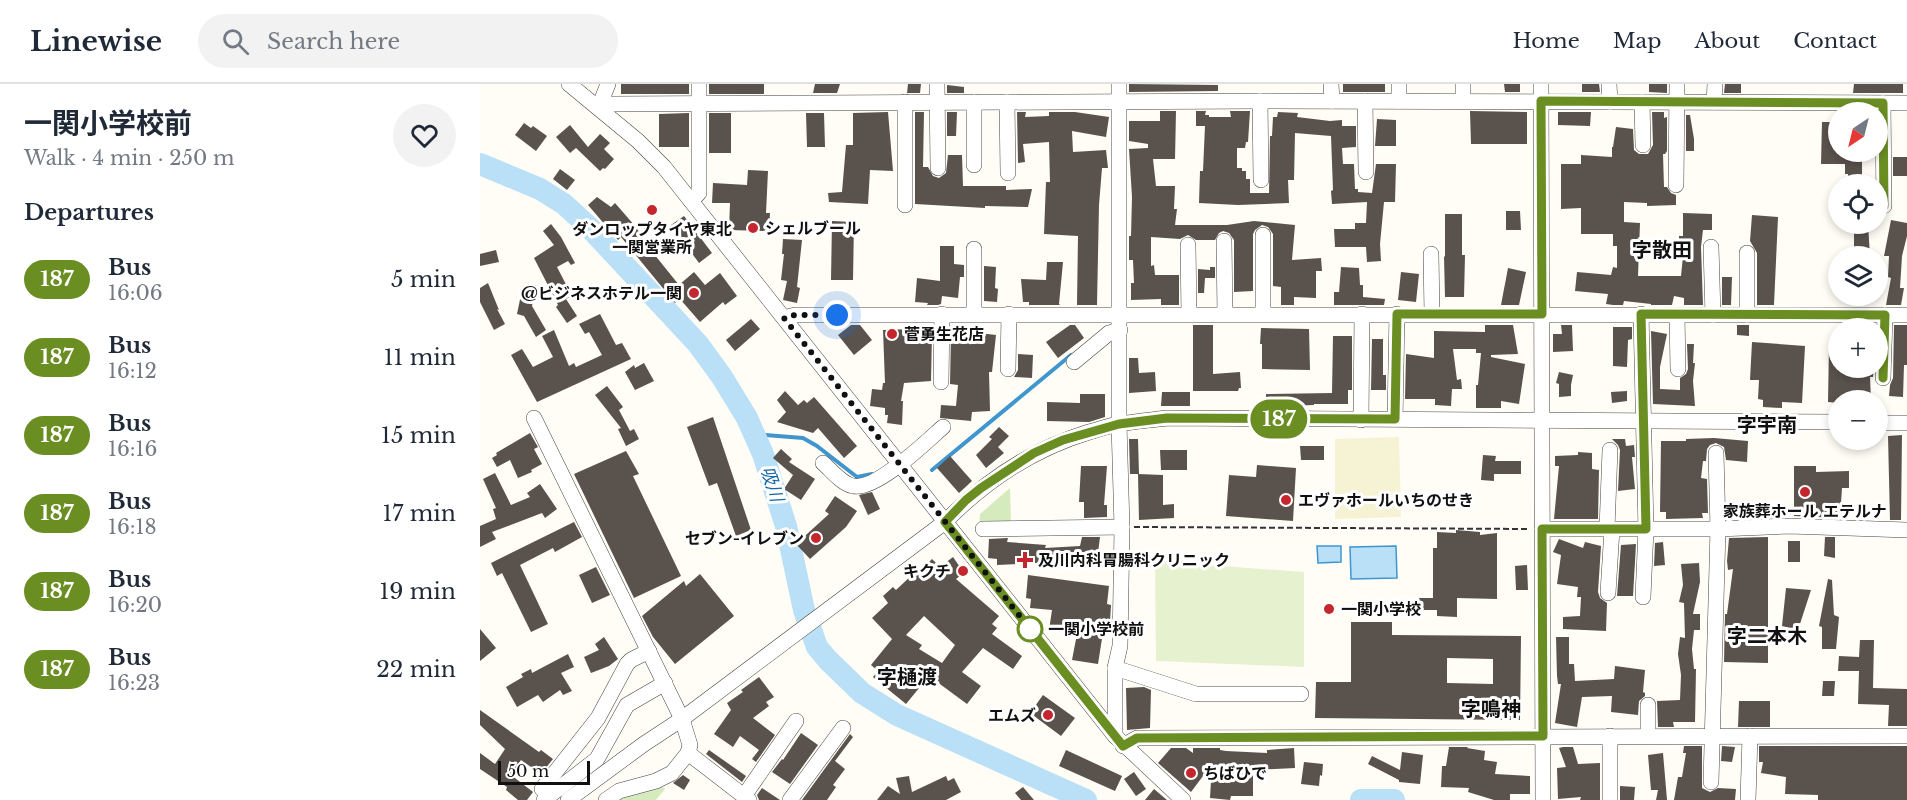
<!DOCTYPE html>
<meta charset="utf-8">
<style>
body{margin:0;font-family:"Libre Baskerville","Noto Sans JP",serif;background:#f2f2f3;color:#1f2937;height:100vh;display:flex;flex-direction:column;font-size:22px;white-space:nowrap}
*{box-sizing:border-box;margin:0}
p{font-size:20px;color:#747a83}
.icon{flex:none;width:33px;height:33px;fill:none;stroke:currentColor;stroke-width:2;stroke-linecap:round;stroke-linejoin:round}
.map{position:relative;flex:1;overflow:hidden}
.side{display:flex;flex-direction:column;background:#fff;width:480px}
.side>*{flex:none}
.badge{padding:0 12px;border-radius:20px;font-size:21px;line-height:39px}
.needle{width:39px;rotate:215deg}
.controls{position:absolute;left:1348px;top:18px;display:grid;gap:12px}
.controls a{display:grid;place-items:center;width:60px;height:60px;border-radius:50%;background:#fff;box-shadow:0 3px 9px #0003;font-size:30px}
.scale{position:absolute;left:18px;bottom:15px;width:92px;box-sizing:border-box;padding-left:6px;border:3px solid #111;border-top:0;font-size:16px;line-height:21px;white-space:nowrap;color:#111;-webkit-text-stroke:4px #fff;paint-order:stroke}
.you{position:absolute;width:30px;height:30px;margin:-15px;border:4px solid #fff;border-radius:50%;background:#1a73e8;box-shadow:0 0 0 9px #1a73e833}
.map>.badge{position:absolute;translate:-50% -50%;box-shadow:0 0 0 3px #fff}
h2{padding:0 24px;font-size:22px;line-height:54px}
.round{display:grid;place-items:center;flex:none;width:63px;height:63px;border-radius:32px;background:#f2f2f3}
.summary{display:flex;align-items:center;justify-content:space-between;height:102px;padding:0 24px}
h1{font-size:28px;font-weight:700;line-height:45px}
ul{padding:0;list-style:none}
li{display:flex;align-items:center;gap:18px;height:78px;padding:0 24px}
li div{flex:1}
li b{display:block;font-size:22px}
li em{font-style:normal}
li .badge{min-width:66px;font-weight:700;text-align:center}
header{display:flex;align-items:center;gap:36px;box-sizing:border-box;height:84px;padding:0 30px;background:#fff;border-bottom:2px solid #e0e1e3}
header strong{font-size:28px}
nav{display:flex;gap:33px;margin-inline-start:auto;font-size:21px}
.search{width:420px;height:54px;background:#f2f2f3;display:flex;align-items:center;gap:15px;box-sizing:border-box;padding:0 21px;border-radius:33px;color:#747a83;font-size:22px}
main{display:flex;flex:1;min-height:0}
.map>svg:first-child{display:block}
.farmland{fill:#f6f3d4}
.green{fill:#d5ebbd}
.pitch{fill:#e6f2cf}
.water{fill:#b9e0f7;stroke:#3f96cf;stroke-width:1.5}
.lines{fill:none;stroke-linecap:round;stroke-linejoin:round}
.stream{stroke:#3f96cf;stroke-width:4}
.river{stroke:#b9e0f7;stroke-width:22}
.building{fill:#5a524d;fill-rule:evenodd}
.minor-casing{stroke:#444;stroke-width:16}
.path{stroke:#333;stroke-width:2;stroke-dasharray:6 3;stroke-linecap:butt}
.minor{stroke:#fff;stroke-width:15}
.line-casing{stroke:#fff;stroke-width:14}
.line{stroke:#6b8e23;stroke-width:9}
.walk{stroke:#111;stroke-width:6;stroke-dasharray:0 10.8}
.poi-dot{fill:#c4262e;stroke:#fff;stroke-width:2}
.stop-dot{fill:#fff;stroke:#6b8e23;stroke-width:3}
.labels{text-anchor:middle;stroke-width:6;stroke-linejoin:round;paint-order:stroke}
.poi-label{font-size:16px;font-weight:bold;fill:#111;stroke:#fff;text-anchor:start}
.stop-label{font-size:16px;font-weight:bold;fill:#111;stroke:#fff;text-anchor:start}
.water-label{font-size:18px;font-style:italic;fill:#1768a6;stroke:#fff}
.quarter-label{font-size:20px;font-weight:bold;fill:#111;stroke:#fff}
</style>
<header>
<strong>Linewise</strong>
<div class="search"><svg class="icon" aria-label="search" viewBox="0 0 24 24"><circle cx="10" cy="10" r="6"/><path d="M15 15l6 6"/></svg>Search here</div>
<nav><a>Home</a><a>Map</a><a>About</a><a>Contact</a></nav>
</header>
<main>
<section class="side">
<div class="summary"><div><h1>一関小学校前</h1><p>Walk · 4 min · 250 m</p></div><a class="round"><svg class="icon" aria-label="heart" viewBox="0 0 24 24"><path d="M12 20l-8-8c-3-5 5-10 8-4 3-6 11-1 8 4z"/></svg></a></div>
<h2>Departures</h2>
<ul>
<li><span class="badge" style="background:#6b8e23;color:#fff">187</span><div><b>Bus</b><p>16:06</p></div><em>5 min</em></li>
<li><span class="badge" style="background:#6b8e23;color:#fff">187</span><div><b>Bus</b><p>16:12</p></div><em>11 min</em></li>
<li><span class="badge" style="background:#6b8e23;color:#fff">187</span><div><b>Bus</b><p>16:16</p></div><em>15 min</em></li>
<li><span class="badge" style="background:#6b8e23;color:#fff">187</span><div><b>Bus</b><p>16:18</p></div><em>17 min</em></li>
<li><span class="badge" style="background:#6b8e23;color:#fff">187</span><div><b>Bus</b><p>16:20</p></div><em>19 min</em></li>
<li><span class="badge" style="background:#6b8e23;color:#fff">187</span><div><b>Bus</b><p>16:23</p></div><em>22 min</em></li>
</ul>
</section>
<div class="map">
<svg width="1427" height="716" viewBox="0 0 1427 716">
<rect width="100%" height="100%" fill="#fffdf5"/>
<path class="farmland" d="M919 353 921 433 855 435V355Z"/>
<g class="green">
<path d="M530 404 531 439 499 443 500 430Z"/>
<path d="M180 701 185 705 176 716H138L148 708Z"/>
</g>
<path class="pitch" d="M675 477 824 488V583L676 577Z"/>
<g class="water">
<path d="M837 462H861V478L838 479Z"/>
<path d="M916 462 917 494 871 495 870 463Z"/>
</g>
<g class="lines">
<g class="stream">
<path d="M274 350 323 354 337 362 377 393 392 390"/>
<path d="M452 386 591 271"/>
</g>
<g class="river">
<path d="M0 80 60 105 84 120 110 144 218 260 242 293 267 334 283 370 306 442 324 526 337 563 348 576 382 609 417 631 606 716"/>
<path d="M881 716H914"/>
</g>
</g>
<g class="building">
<rect x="141" y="0" width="68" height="10"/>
<rect x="229" y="0" width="55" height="10"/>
<path d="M335 0H360L357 9H333Z"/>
<path d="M428 0H441L440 9H427Z"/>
<path d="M649 0 738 1V7L649 8Z"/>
<rect x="863" y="0" width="42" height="8"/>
<path d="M1024 0H1040V8H1025Z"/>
<path d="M1102 0H1119L1120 8H1102Z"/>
<path d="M1169 0H1187V9L1169 8Z"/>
<path d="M1245 0H1261V9H1244Z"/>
<path d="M1374 0H1423V9H1373Z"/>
<path d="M467 1 484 3V9H467Z"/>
<path d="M680 27H696L695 75H673L676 102H695L694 125H697L695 141H747L774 137 815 141 812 176 841 174 842 187H836V214L814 213V221H801V203L793 202V150L788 143 782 141 775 146 773 150V207L754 208V156L749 149 743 147 739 149 735 156H716L708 151 700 155 671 153V182L674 181 675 191H699V221H681V215L651 216V199H654L653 176H649V152H651L652 113 649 65 668 64V60L649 57V37H680Z"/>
<path d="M716 27H726L725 31H729V33H751L750 27H770L768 58H766L765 64H757V84H762V87H766V95H770V109H789L790 52H792L793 33H797L798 28 818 29 817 33 850 37 862 36V42H876V63L862 64 863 80H874L875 105H878V108L892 109 896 80H916L915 118H904L900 160 901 177 887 178 886 163H855L854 145H875V139H886L887 118 852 120 851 107 853 106 851 52 815 49 814 96H808L809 119 758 121 719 119 720 87H723L725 42H716Z"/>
<path d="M990 27 1047 28V60H991Z"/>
<path d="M408 28 413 87 390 86 388 120 349 118 348 109 362 108 366 61H373V29Z"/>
<path d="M435 28H444L443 83H448L453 92 459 94 466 89 468 71H482L483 102H526V106L552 105 548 123 505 122V124L435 120Z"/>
<path d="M467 28H477L476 52H467Z"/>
<path d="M537 28H546L545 33 569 32V28H595L629 33 626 53 592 47 593 68 626 66 628 84H622L619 121 617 221H597L598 152 564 150 566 98H570L569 58 543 60 545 78 538 79Z"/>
<path d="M1078 28H1111L1110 42 1078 41Z"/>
<path d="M1172 28H1184V34L1187 33V67L1185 70H1183L1184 103H1187L1191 109 1196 111V121L1167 122V119L1144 118V138L1160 139 1158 192H1201L1203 172H1199V152H1203V129L1232 130V146H1223L1221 163 1223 221H1204V214L1194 212 1192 221H1171V220L1144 217 1143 221H1133L1126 220 1128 210 1095 207 1097 188 1131 191 1133 183 1137 184V162H1133V150H1101V124L1081 125V80H1101V71L1132 73V63H1133L1136 43 1153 45 1154 66 1159 70H1168L1173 61Z"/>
<path d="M209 29V63H179V30Z"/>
<rect x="229" y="29" width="22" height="40"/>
<path d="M326 29H344L345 63H327Z"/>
<path d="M1206 31H1210L1214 55V67H1206Z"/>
<path d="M897 35 916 36V62H895Z"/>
<path d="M1342 38H1359V68H1382V91H1379V100H1368V90H1365V80H1341Z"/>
<path d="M44 39 51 44 53 42 67 52 56 67 35 51Z"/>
<path d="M90 41 108 63 120 50 130 59 124 65 134 75 125 85 123 84 120 87 96 64 90 69 76 53Z"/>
<rect x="1413" y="73" width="14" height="19"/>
<path d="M80 85 95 96 87 106 73 95Z"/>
<path d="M268 86 288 87 286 129H290L289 147 249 146 250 119H232L233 99 267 101Z"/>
<path d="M117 113 131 123 135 119 155 142 174 170 199 201 214 188 225 201 240 189 257 212 245 221 243 218 220 238 200 215 195 219 141 153 138 156 108 121Z"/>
<path d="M1026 127H1040L1041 146H1026Z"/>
<path d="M965 130H982V171H985L984 213H965L964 173 965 172Z"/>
<path d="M1272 131 1298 133 1294 221H1277V169L1270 157Z"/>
<path d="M204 132 232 169 219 179 191 141Z"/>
<path d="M1411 136 1427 139V152L1422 172 1420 204H1424L1421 221H1406L1411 194 1408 193 1409 172H1404Z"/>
<path d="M352 137 374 138 373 196H351Z"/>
<path d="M71 140 81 153 95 179 91 181 88 177 77 183 92 212 86 215 97 232 87 239 76 223 78 221 54 174 74 161 63 147Z"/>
<path d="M1374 140H1388L1390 172H1374Z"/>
<path d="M303 155 322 156 317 203 320 204 317 219 303 216 307 197 301 196 304 170H302Z"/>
<path d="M460 162H474V180L484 181V193H480L478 214 462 212 461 220 458 221H447L448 219 435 218 437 194 460 197Z"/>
<path d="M16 166 19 178 0 182V170Z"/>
<path d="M567 178H583L579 220 580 221H549V218H543L541 195 566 196Z"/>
<path d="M504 182 516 183 515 204 518 205 517 218 504 217Z"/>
<path d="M730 183H735V194H725L724 209H718V185L730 186Z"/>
<path d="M861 183 879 184 880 201H883V213L905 215 904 221H854V208H859Z"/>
<path d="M1028 184 1046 188 1039 221H1021Z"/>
<path d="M921 188 939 190 936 218 918 216Z"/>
<path d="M1242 193H1252L1251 221H1242Z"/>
<path d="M8 199 19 226 17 225 25 240 14 246 0 218V204Z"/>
<path d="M43 201 56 204 52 222 66 246 56 253 44 232 37 230Z"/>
<path d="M120 230 136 261 142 259 151 275 57 318 31 271 42 265 53 283 73 273 62 252 74 246 89 282 94 279 96 283 122 271 109 248 105 250 99 240Z"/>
<path d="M271 235 280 245 255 267 246 256Z"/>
<path d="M371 241H380L392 256 374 271 358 251Z"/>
<path d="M590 241H595L604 254 578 274 566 258Z"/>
<path d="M713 241H733V290L760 288 761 304H759L758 307H713Z"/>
<path d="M1005 241H1033L1038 270 1011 271V273L1045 280 1039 320 1021 317V324H996V301H998L1001 269H996V265H973L977 296 981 295 982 305H972L971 322 955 321V315H925L926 270 954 274V247L1005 248Z"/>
<path d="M1081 241H1092L1093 267 1073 268V250H1082Z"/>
<path d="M1257 241H1269V252L1257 251Z"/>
<path d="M1414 241H1427V281H1424L1423 313 1409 312 1410 301 1413 294Z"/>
<path d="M433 242 450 243V248L452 249 451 297 424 299 421 317H423L422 341 407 339 408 331H405V324L390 322 392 305 402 306 403 299H405L403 246 433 245Z"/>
<path d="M1133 243H1152V255L1148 256 1147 283 1133 282Z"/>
<path d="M781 244 829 245 830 286 782 285V260H780Z"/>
<path d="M1171 247 1187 250 1180 283V305L1200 306V294L1206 290 1208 285 1207 260H1214L1213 279H1215L1213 297 1215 322 1173 320Z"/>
<path d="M499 249 516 251 512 288H509L510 327 492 328 491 337 460 334 461 321 476 322 478 301 470 300 471 251 498 254Z"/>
<path d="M853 252H872V306H868V320H834V321L786 323V310L852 309Z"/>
<path d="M892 255H903V291H906V306H891Z"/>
<path d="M1272 258 1325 262 1322 319 1302 318V324L1283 323V316L1278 315 1279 296H1270Z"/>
<path d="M1349 261H1359V284H1394L1393 293H1390L1391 316H1359V319L1348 318Z"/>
<path d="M538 270 553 271 552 294 534 293 538 286Z"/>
<path d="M649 274H658L659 289 675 288 676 307 649 309Z"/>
<path d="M164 279 174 297 155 306 145 288 154 281 155 284Z"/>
<path d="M1079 288 1093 291 1091 301V312L1079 313V300L1076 299Z"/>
<path d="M127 302 143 323 139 326 150 347 154 345 159 355 146 362 138 345 141 344 115 311Z"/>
<path d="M305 307 318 321 324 316 327 319 334 313 377 362 364 374 338 344 333 349 297 338 306 328 297 316Z"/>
<path d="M1147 307V317L1132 319 1131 308Z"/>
<path d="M682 308H710V322H681Z"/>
<path d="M600 310H625V333L609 338 567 337V318L600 319Z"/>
<path d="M233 333 271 446 256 452 237 399 229 402 207 343Z"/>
<path d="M519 343 529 352 518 363 524 369 506 384 496 371 512 355 509 353Z"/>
<path d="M50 349 58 363 54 365 62 380 51 386 52 388 38 394 30 376 17 383 12 374 17 371 16 369Z"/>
<path d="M1422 351 1421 436H1410L1408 352Z"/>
<path d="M1234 354 1268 357 1267 378 1246 376 1244 363 1236 359 1230 361 1227 365 1226 377H1223L1221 394 1227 395 1228 429H1222L1223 434 1186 435V428H1180L1181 357H1206V355Z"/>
<path d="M649 355H658L659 390H650Z"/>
<path d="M1132 355H1145L1146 362 1154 361 1155 373H1152L1155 405 1138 407 1140 366 1138 361Z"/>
<path d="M820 362H844V376H821Z"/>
<path d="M301 365 312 375 309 378 335 395 321 416 304 405 313 391 293 374Z"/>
<path d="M680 366H707V386H681Z"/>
<path d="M146 367 159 390 153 392 201 492 154 514 94 390Z"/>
<path d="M1098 368 1112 369V385L1119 386 1118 435H1074L1079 382H1075V372L1098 371Z"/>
<path d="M1003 371 1016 372 1015 377H1041V390H1014V397L1001 396Z"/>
<path d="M470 372 492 397 479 409 457 384Z"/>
<path d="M777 381 816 384 813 437 746 432 749 391 776 393Z"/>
<path d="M601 382H627L624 421H627V433L604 434V418H599Z"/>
<path d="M1314 382H1336V388L1369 387V404H1362L1360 434 1314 432Z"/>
<path d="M15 389 31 421 50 413 47 409 60 400 77 425 65 434 62 429 12 448 16 455 0 463V442L16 435 13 425 16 424 3 395Z"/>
<path d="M658 390 683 391V421L694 420V434L659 436Z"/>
<path d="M392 408 400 425 388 431 379 411Z"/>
<path d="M355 412 377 427 366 443 330 475 316 460 349 430 345 427Z"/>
<path d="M1247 421H1268V434L1247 435Z"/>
<path d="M94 438 102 453 75 468 73 464 40 481 68 540 51 548 22 489 17 492 11 479Z"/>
<path d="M976 446 1000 448V451L1017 449V515L977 514V533L957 532V526H939V514H953V464H957V448L976 449Z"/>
<path d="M602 453H620L617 477 598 474V477L517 481V475L508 474 509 455 528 454 527 458 566 461 565 464 600 462Z"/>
<path d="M1288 453V579L1244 578 1245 530H1247L1253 485 1248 486 1247 477 1249 454Z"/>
<path d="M1345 453H1355V474L1344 472Z"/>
<path d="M1079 455 1103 464 1105 458 1121 462 1118 508 1120 514 1127 519 1126 547 1083 545V533L1100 532 1101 513H1097L1098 503 1077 500 1081 471 1073 468Z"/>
<rect x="1308" y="457" width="12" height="21"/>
<path d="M1183 458 1185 481 1174 482 1175 459Z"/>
<path d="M1156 460 1153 512H1137L1141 461Z"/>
<path d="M473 473 484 489 476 495 519 532 512 540 517 544 512 550 542 572 533 585 503 564 482 588 501 602 487 620 449 592 426 620 393 593 398 587 391 581 412 555 392 534 408 519 403 512 413 503 416 506 433 490 435 493 452 475 460 483ZM444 532 475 561 462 579 439 565 442 561 426 551Z"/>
<path d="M1219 479 1220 498 1213 530H1220V546H1214L1212 565 1214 585H1216L1215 638H1193L1194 643H1178L1177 617 1200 616 1201 591 1198 570 1200 553 1205 554 1204 519 1199 518 1203 501 1201 480Z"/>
<path d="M1047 481 1048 506H1036L1035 482Z"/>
<path d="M116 483 130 511 112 519 99 491Z"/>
<path d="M220 490 254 532 195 580 173 553 162 532 204 497 206 502Z"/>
<path d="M548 491 629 502 627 520 631 521 630 537 628 536 627 548H623L618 580 592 576 597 550 569 546 572 526 550 524 551 515 546 514Z"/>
<path d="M1348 495 1352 496 1354 531 1359 533 1356 565H1342V543L1339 542Z"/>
<path d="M1306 504 1331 506 1318 546 1302 542Z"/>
<path d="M871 538H912V551L1041 552 1040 636 835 634 836 598H871ZM967 574 1013 575V600L967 599Z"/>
<path d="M0 545 16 564 0 577Z"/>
<path d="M124 553 138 575 129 582 111 589 104 573 119 566 115 560Z"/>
<path d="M1076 553H1089V580H1094L1095 597 1134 595 1135 582 1165 586 1163 608 1165 609V612L1159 617 1158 631 1131 628 1132 612 1102 613 1097 643 1075 639 1081 600H1078L1077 592Z"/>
<path d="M1380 556H1394L1393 604 1427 605V642H1408L1409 621 1378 620 1379 587H1358L1359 572 1379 573Z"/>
<path d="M88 570 94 583 81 589 92 607 83 611 80 606 63 618 58 611 37 623 26 603 43 593 41 590 51 585 52 589Z"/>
<path d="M279 593 294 613 286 618 289 622 273 634 295 651 276 678 272 675 279 666 260 652 253 663 234 650 251 626 247 619 263 608 261 606Z"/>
<path d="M1343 597H1355L1354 612H1342Z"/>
<path d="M664 603 671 606 670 644 647 646 646 604Z"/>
<path d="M563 611 595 634 581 652 550 629Z"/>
<path d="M1259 617H1290V643H1258Z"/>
<path d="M0 626 59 668 61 666 73 675 61 690 41 676 31 691 53 708 47 716H38L26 706 27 703 0 685V669L15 680 25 665 0 641Z"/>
<path d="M321 649 338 661 310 700 292 688 302 675 303 676Z"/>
<path d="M370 650 373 653 355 677 365 685 353 701 356 703 347 716H322Z"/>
<path d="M1204 662H1222V704L1230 708 1238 704 1256 705 1255 716H1194L1198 693H1202L1206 669H1203Z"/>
<path d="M1242 662 1255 663 1252 678 1241 677Z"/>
<path d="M1279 662H1427V716H1338V711L1305 710 1306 693 1281 689 1283 678H1279Z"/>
<path d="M969 663H988L987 664 1005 667 1004 676 1017 678 1015 690 1050 692V710H1030V716H1014L988 708 989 704 961 703 962 682H966Z"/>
<path d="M1083 663H1093L1098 680 1120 679V716H1100L1101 713 1078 715 1077 684 1086 683 1079 664Z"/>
<path d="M691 664H706L713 669V664H740V666L746 667 787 669V666L814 664 815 684 773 686V712H751L750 716 730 714 732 680 711 708 678 679Z"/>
<path d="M229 666 266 692 262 698 226 670Z"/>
<path d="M586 666 642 692 635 707 579 682Z"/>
<path d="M922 668 943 671 940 700 919 698V696L888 680 892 672 920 686Z"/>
<path d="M1183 669 1187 716H1176L1178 706H1171L1168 671Z"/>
<path d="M824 678 843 680 842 692 840 691 839 702 821 700Z"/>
<path d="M654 688 666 705 656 712 644 695Z"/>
<path d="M203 691 210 696 204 706 193 699Z"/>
<path d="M429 692 432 708 466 692 468 697 474 694 481 708 466 716H397L408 702 420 710 416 694Z"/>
<path d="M1140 702 1155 703 1154 716H1140Z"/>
<path d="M543 703 554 716H541L535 709Z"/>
<path d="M282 704 300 716H279L277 711Z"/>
<path d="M674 705 687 716H665Z"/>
</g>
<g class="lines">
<g class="minor-casing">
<g id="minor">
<path d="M89 0 158 57 184 83 635 652 703 716"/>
<path d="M457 0 458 84"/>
<path d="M851 0 852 17"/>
<path d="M919 0V17"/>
<path d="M983 0V17"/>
<path d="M1061 0 1063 716"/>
<path d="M1129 0 1130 18"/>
<path d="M780 17 781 96"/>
<path d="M885 17 886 88"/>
<path d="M425 18V121"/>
<path d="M527 18 528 89"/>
<path d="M1162 18 1163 61"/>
<path d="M1234 18 1235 0"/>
<path d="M1403 19 1404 122"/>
<path d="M119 23 132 20 780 17 1427 19"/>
<path d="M119 23 128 0"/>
<path d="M494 81V18"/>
<path d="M1196 101 1197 0"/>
<path d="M211 117 219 109V0"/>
<path d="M783 151V230"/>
<path d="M744 157 745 230"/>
<path d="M708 161 709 230"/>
<path d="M1231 163 1233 231"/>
<path d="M951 170 952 230"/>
<path d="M494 230V165"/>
<path d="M1161 230 1166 445 1163 513"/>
<path d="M1197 231 1198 285"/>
<path d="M1267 231V169"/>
<path d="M304 234 315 231H1427"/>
<path d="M594 278 629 249 640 246"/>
<path d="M528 285 529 230"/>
<path d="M1403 294 1405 231"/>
<path d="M461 298 462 230"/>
<path d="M54 334 202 635 210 661 208 669"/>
<path d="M915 335 917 230"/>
<path d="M881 336 882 230"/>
<path d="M1398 339H1427"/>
<path d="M343 379C352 387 362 400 373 402 396 407 446 358 463 343"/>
<path d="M503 445 642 443"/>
<path d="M1062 445H1238L1309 442 1427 446"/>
<path d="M1127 445 1130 366"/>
<path d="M1128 509 1132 445"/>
<path d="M635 584 716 610H821"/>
<path d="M1168 621V652"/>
<path d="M635 652V584L640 562 642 443 639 340V0"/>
<path d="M643 662 657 654 1427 652"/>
<path d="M1231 698 1238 445 1236 369"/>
<path d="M62 705 118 634 147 580 151 576 169 567"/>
<path d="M264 712 316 637"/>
<path d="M64 716 117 675 147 621 185 599"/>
<path d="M88 716 164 660 202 635 465 438C506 396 553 365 609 348 620 345 630 341 641 340 656 337 672 336 687 334L1359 338"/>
<path d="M126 716 139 707 176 697 192 689 208 669 269 716"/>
<path d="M310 716 363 644"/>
<path d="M1130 716V652"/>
<path d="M1268 716 1270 652"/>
</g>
</g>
<path class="path" d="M654 443 1050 445"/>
<use href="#minor" class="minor"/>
</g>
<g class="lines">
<g class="line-casing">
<path id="line" d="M1403 294 1405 231 1161 230 1166 445H1062L1063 652 657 654 643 662 465 438 486 416 501 404 554 369 583 356 639 340 687 334 915 335 917 230H1062L1061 17 1403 19 1404 122"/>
</g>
<use href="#line" class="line"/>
<path class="walk" d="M357 231H315L304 234 550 545"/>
</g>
<g class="poi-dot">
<circle cx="172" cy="126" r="6"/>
<circle cx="273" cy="144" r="6"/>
<circle cx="214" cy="209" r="6"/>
<circle cx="412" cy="250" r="6"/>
<circle cx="1325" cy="408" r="6"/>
<circle cx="806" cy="416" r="6"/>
<circle cx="336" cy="454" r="6"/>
<path d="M542 467h6v6h6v6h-6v6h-6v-6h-6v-6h6z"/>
<circle cx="483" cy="487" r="6"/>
<circle cx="849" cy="525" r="6"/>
<circle cx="568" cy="631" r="6"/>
<circle cx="711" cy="689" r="6"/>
</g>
<circle class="stop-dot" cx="550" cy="545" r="12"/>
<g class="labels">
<g class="poi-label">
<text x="285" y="150">シェルブール</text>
<text x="172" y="151" text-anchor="middle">ダンロップタイヤ東北<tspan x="172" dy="18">一関営業所</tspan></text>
<text x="202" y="215" text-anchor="end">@ビジネスホテル一関</text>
<text x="424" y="256">菅勇生花店</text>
<text x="818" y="422">エヴァホールいちのせき</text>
<text x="1325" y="433" text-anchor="middle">家族葬ホール エテルナ</text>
<text x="324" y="460" text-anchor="end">セブン-イレブン</text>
<text x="558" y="482">及川内科胃腸科クリニック</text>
<text x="471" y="493" text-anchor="end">キクチ</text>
<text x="861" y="531">一関小学校</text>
<text x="556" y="637" text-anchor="end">エムズ</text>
<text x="723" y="695">ちばひで</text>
</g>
<g class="stop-label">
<text x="568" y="551">一関小学校前</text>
</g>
<g class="water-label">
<text transform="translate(292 400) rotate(72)" y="6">吸川</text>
</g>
<g class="quarter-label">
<text x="1182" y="173">字散田</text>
<text x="1287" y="348">字宇南</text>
<text x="1287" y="559">字二本木</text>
<text x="427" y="600">字樋渡</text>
<text x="1011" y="632">字鳴神</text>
</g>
</g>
</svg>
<div class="controls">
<a><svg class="needle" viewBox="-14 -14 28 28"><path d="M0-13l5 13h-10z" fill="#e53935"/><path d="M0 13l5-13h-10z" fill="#747a83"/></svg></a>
<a><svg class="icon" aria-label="locate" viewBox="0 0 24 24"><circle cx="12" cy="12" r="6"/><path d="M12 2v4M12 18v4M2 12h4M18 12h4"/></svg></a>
<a><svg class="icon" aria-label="layers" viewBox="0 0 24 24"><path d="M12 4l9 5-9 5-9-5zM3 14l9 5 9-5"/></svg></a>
<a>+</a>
<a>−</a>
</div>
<div class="scale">50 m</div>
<div class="you" style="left:357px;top:231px"></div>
<b class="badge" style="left:799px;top:335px;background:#6b8e23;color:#fff">187</b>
</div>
</main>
